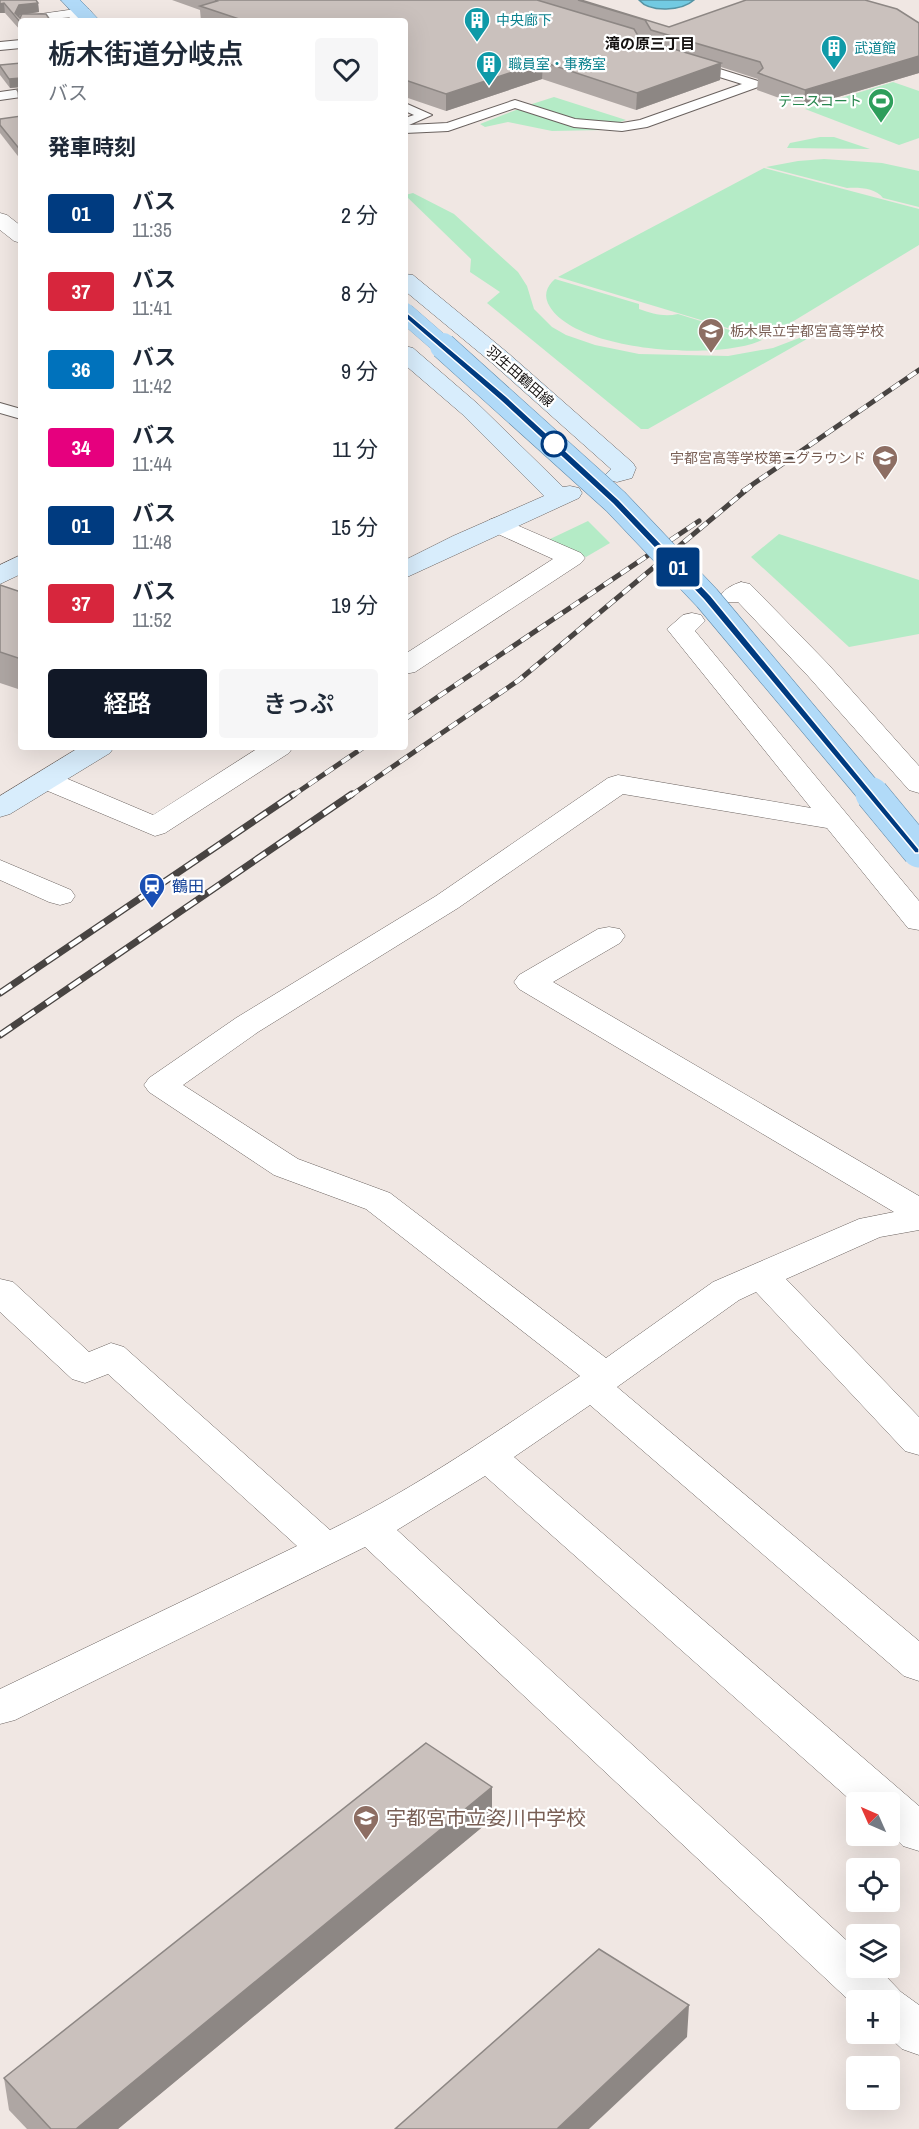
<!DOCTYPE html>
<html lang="ja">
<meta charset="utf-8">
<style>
body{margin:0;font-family:"Archivo Narrow","Noto Sans JP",sans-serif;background:#f6f6f7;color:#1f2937;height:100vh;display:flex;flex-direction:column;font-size:22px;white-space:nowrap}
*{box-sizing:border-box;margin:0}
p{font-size:20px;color:#747a83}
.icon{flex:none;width:33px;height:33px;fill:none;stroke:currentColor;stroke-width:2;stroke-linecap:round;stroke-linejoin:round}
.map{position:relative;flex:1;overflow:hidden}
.drawer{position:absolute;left:18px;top:18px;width:390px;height:732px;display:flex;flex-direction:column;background:#fff;border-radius:6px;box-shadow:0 6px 24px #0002}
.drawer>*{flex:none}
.badge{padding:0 12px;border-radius:4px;font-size:21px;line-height:39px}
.needle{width:39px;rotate:315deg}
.buttons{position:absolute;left:846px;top:1792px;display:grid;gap:12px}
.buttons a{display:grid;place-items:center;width:54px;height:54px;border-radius:6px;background:#fff;box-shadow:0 6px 24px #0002;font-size:30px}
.map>.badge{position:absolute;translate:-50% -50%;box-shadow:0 0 0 3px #fff}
h2{padding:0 30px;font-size:22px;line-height:54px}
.round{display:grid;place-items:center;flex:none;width:63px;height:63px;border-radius:6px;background:#f6f6f7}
.headline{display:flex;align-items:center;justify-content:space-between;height:102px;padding:0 30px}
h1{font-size:28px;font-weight:600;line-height:45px}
.button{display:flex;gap:12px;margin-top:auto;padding:12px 30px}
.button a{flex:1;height:69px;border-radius:6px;background:#111827;color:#fff;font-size:24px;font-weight:600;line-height:69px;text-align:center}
.button a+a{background:#f6f6f7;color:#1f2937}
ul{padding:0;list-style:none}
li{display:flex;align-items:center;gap:18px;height:78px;padding:0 30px}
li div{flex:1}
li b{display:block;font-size:22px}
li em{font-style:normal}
li .badge{min-width:66px;font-weight:700;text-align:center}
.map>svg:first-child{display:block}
.green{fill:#b4ebc6}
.water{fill:#72cae2;stroke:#5693a3;stroke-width:1.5}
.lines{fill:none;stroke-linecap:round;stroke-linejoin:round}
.lane-casing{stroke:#6a625f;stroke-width:2}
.street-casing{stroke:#6a625f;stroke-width:1}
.secondary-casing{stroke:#6a625f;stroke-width:1}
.primary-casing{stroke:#5984a5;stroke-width:1}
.lane{fill:#fff;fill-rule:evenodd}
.street{fill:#fff;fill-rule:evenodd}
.secondary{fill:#d8edfc;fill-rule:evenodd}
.primary{fill:#b1daf8;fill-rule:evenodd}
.rail-far1-casing{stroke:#484442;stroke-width:5}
.rail-casing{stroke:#484442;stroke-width:7}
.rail-far1{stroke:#fff;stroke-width:4;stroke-dasharray:10;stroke-linecap:butt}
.rail{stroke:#fff;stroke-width:4.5;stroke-dasharray:14;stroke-linecap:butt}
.primary-bridge-far2-casing{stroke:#5984a5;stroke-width:20;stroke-linecap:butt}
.primary-bridge-far1-casing{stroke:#5984a5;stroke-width:27;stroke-linecap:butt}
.primary-bridge-casing{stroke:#5984a5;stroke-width:34;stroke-linecap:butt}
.primary-bridge-far2{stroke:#b1daf8;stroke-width:20}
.primary-bridge-far1{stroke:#b1daf8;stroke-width:26}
.primary-bridge{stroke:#b1daf8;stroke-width:33}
.wall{fill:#aea6a3;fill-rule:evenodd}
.shaded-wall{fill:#8d8784}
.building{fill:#cac1bd;stroke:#8d8784;stroke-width:1.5}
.line{fill:#003b80;stroke:#fff;stroke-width:1.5}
.stop-dot{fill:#fff;stroke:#003b80;stroke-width:3}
.labels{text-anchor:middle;stroke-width:4.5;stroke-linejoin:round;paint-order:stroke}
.far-culture-label{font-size:14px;fill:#0d838f;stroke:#fff;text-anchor:start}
.far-leisure-label{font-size:14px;fill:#27864d;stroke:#fff;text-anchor:end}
.far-education-label{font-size:14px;fill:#785e54;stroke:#fff;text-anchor:start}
.far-street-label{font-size:14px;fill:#151211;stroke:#fff}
.far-neighbourhood-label{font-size:15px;font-weight:bold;fill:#151211;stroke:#fff}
.transit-label{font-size:16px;fill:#164399;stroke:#fff;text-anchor:start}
.near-education-label{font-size:20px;fill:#785e54;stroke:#fff;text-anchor:start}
</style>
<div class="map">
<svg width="919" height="2129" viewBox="0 0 919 2129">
<rect width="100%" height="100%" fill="#f0e7e3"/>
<g class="green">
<path d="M893 82 919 91V138L899 145 805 109Z"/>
<path d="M554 97 626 120C595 132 558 115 529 105Z"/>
<path d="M516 110H525L577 127 603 130 552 131 508 122 485 127 480 124Z"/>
<path d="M820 137H834L870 149 787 148 790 143Z"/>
<path d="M824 159 882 163 919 171V207L883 198C876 188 858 187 847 188L766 167 798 161Z"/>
<path d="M764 168 919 209V245L764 339 558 277Z"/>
<path d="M413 193 454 214 518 272 527 286 534 309 552 327 566 335 595 345 639 354 728 356 773 348 828 327 648 429H641L487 303 500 292 470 272 471 259 405 195Z"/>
<path d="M555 279 639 304V309C653 314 664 317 678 314L762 340C718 361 578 352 550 307 543 296 546 287 555 279Z"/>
<path d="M588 521 610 543 586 557 548 540Z"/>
<path d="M779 534 919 580V634L849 647 751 557Z"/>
</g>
<path class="water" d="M639 0H694C682 11 650 13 639 0Z"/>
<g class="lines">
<g class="lane-casing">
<g id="lane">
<path d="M21 40V48L0 50V42Z"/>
<path d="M691 60 758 81 760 84 758 87 647 127 622 131 574 127 515 108 448 131 405 133V118L414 115 405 111V103L432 115 409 125 447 123 515 100 575 119 622 123 640 120 742 84 687 67 685 64 687 61Z"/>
<path d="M21 89V97L0 100V92Z"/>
<path d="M0 403 21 409V419L0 413Z"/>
</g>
</g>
<g class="street-casing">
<g id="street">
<path d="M83 8 89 9 92 13 89 17 63 21H21V25L17 21 20 17 26 16Z"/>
<path d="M0 213 7 215 21 226V243L14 241 0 230Z"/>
<path d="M498 517 581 553 585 558 581 563 415 672 405 674V654L553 559 489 530 485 525 489 520Z"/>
<path d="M741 582 750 584 828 664 919 766V793L909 790 808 676 738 602H724L720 596C726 588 732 585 741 582Z"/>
<path d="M692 613 701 615 705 621 695 631 919 901V930L908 928 827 828 623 794 458 908 258 1032 183 1085 298 1159 390 1193 606 1358 713 1282 859 1219 894 1212 519 989 514 982 519 975 598 929 609 927 620 929 625 936 620 943 553 982 919 1196V1230L880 1237 786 1279 919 1417V1455L905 1451 756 1292 739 1300 617 1387 919 1641V1681L904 1676 590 1405 514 1457 919 1806V1851L903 1846 890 1833V1803L856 1805 485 1476 397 1530 856 1949V1968H878L901 1992 919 2005V2055L902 2049 886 2034H890V2001H856V2007L365 1547 15 1720 0 1724V1689L297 1546 108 1374 85 1383 72 1379 0 1312V1279L13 1282 89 1352 111 1343 124 1347 330 1530C418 1487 499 1430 580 1376L366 1209 274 1175 149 1092 144 1085 149 1078 236 1018 436 896 608 778 618 775 811 808 667 629 683 615Z"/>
<path d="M260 747H293L289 753 165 833 155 836 36 786 32 780 36 774 46 771 56 774 153 815Z"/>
<path d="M0 860 71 890 75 896 71 902 60 905 49 902 0 880Z"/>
</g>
</g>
<g class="secondary-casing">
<g id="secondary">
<path d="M405 274 413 275 508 353 633 463 636 468 632 478 617 482 608 480 605 475 611 469 492 363 405 291Z"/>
<path d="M405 346 413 348 478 404 563 487 570 486 579 488 582 493 579 498 405 578V560L453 536 544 496 462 414 405 365Z"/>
<path d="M21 555V574L0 584V565Z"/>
<path d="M80 747H114L110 753 10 814 0 817V796Z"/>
</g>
</g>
<g class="primary-casing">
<path id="primary" d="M61 0H80L100 21H81Z"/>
</g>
<use href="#lane" class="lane"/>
<use href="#street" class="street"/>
<use href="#secondary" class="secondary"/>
<use href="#primary" class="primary"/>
<g class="rail-far1-casing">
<g id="rail-far1">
<path d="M743 491 919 370"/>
<path d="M405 719 699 521"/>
<path d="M292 796 364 747"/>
<path d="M350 796 519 680 751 486"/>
</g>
</g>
<g class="rail-casing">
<g id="rail">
<path d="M0 993 294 794"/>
<path d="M0 1035 352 794"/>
</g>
</g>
<use href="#rail-far1" class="rail-far1"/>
<use href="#rail" class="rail"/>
<g class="primary-bridge-far2-casing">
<path id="primary-bridge-far2" d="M405 313 444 347"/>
</g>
<g class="primary-bridge-far1-casing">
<path id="primary-bridge-far1" d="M443 346 616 502 707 598 873 796"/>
</g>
<g class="primary-bridge-casing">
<path id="primary-bridge" d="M872 794 919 851"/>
</g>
<use href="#primary-bridge-far2" class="primary-bridge-far2"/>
<use href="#primary-bridge-far1" class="primary-bridge-far1"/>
<use href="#primary-bridge" class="primary-bridge"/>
</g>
<g class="wall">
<path d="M0 0 38 3 39 12 26 14 50 20 72 21H21V31L5 13Z"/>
<path d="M172 0H581L669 27 919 23V73L804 107 757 90 758 79 721 67 720 80 636 110 542 79 446 111 405 97V21H201L200 10ZM637 35 645 37 647 41 640 39Z"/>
<path d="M21 63V87L10 88 0 75V65Z"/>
<path d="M21 88V103L18 100 17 90Z"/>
<path d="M21 116V160L0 133V119Z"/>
<path d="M0 585 21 592V690L0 683Z"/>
<path d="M492 1819 118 2129H27L9 2110 4 2078Z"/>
</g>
<g class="shaded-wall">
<path d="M4 3 5 13H0V4Z"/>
<path d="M38 3 39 12 20 15 17 19 15 13 19 5Z"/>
<path d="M919 56V73L804 107 805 90Z"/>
<path d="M543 62 542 79 446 111V94Z"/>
<path d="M721 63 720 80 636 110 637 93Z"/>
<path d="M21 78V87L10 88 9 79Z"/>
<path d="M492 1787V1819L118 2129H76Z"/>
<path d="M689 2005 687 2037 589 2129H557Z"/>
</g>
<g class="building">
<path d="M0 0H36L38 3 19 5 15 13 20 18 22 14H46L50 20 69 18 72 21H21V23L4 3 0 4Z"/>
<path d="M215 0H537L634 29 640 39 721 63 637 93 543 62 446 94 405 80V21H245L200 6 217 1Z"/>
<path d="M578 0H581L669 27 746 0H865L897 9 919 23V56L805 90 758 73 763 68 760 62 651 30 645 20Z"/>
<path d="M21 63V78L9 79 0 66V65Z"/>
<path d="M21 88V95L17 90Z"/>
<path d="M21 116V151L0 125V119Z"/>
<path d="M0 585 21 592V659L0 652Z"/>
<path d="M426 1743 492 1787 76 2129H51L4 2078Z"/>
<path d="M599 1949 689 2005 557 2129H395Z"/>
</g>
<path class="line" d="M405 311 507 397 619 500 711 596 919 849V853H915L704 600 613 504 501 401 402 315 401 313Z"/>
<defs>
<g id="building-pin" transform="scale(1.35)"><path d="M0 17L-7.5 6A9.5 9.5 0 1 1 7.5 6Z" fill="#0f9aa8" stroke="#fff"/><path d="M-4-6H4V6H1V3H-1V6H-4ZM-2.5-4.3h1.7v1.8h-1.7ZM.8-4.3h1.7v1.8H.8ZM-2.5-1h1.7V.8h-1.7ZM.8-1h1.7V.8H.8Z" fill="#fff"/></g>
<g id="stadium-pin" transform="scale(1.35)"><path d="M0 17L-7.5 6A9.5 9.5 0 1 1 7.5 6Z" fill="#2e9e5b" stroke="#fff"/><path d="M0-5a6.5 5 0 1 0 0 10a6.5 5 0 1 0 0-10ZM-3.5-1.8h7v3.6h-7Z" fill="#fff"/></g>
<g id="school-pin" transform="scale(1.35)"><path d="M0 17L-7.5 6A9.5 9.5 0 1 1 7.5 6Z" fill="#8d6e63" stroke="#fff"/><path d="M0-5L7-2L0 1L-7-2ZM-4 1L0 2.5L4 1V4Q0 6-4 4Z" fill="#fff"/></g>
<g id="station-pin" transform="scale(1.35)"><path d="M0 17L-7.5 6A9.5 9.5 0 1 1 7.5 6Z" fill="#1a4fb4" stroke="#fff"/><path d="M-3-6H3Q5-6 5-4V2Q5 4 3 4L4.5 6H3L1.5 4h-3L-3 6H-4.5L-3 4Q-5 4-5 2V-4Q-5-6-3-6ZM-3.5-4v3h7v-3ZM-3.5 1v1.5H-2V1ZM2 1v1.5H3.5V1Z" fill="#fff"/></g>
</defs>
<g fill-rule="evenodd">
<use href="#building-pin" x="477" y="20"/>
<use href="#building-pin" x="834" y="48"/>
<use href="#building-pin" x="489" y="64"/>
<use href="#stadium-pin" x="881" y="101"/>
<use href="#school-pin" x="711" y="331"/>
<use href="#school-pin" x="885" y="458"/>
<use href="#station-pin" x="152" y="886"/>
<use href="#school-pin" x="366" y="1818"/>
</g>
<circle class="stop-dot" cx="554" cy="444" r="12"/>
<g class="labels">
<g class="far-culture-label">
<text x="496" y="25">中央廊下</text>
<text x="854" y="53">武道館</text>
<text x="508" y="69">職員室・事務室</text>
</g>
<g class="far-leisure-label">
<text x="862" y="106">テニスコート</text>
</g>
<g class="far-education-label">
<text x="730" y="336">栃木県立宇都宮高等学校</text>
<text x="866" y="463" text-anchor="end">宇都宮高等学校第二グラウンド</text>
</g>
<g class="far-street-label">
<text transform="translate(520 376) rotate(41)" y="5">羽生田鶴田線</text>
</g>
<g class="far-neighbourhood-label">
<text x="650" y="49">滝の原三丁目</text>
</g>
<g class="transit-label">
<text x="172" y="892">鶴田</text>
</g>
<g class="near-education-label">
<text x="386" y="1825">宇都宮市立姿川中学校</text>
</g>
</g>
</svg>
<div class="buttons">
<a><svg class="needle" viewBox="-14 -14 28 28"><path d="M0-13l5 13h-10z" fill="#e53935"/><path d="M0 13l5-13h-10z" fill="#747a83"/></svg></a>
<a><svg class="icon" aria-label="locate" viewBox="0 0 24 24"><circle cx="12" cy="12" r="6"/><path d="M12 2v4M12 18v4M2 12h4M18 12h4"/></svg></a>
<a><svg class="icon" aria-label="layers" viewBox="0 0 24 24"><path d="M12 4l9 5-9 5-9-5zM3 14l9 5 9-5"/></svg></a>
<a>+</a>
<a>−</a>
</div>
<b class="badge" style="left:678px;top:567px;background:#003b80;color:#fff">01</b>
<section class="drawer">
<div class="headline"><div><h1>栃木街道分岐点</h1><p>バス</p></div><a class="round"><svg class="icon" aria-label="heart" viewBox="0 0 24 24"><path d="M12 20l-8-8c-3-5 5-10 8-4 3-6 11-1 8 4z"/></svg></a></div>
<h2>発車時刻</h2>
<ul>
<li><span class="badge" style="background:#003b80;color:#fff">01</span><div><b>バス</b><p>11:35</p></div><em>2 分</em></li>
<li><span class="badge" style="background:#d7263d;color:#fff">37</span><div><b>バス</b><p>11:41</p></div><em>8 分</em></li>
<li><span class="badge" style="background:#0072bc;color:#fff">36</span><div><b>バス</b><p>11:42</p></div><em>9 分</em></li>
<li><span class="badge" style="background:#e6007e;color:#fff">34</span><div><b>バス</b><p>11:44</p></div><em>11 分</em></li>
<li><span class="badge" style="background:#003b80;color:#fff">01</span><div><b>バス</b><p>11:48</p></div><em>15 分</em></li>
<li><span class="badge" style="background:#d7263d;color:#fff">37</span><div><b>バス</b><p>11:52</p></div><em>19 分</em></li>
</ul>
<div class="button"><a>経路</a><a>きっぷ</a></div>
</section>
</div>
